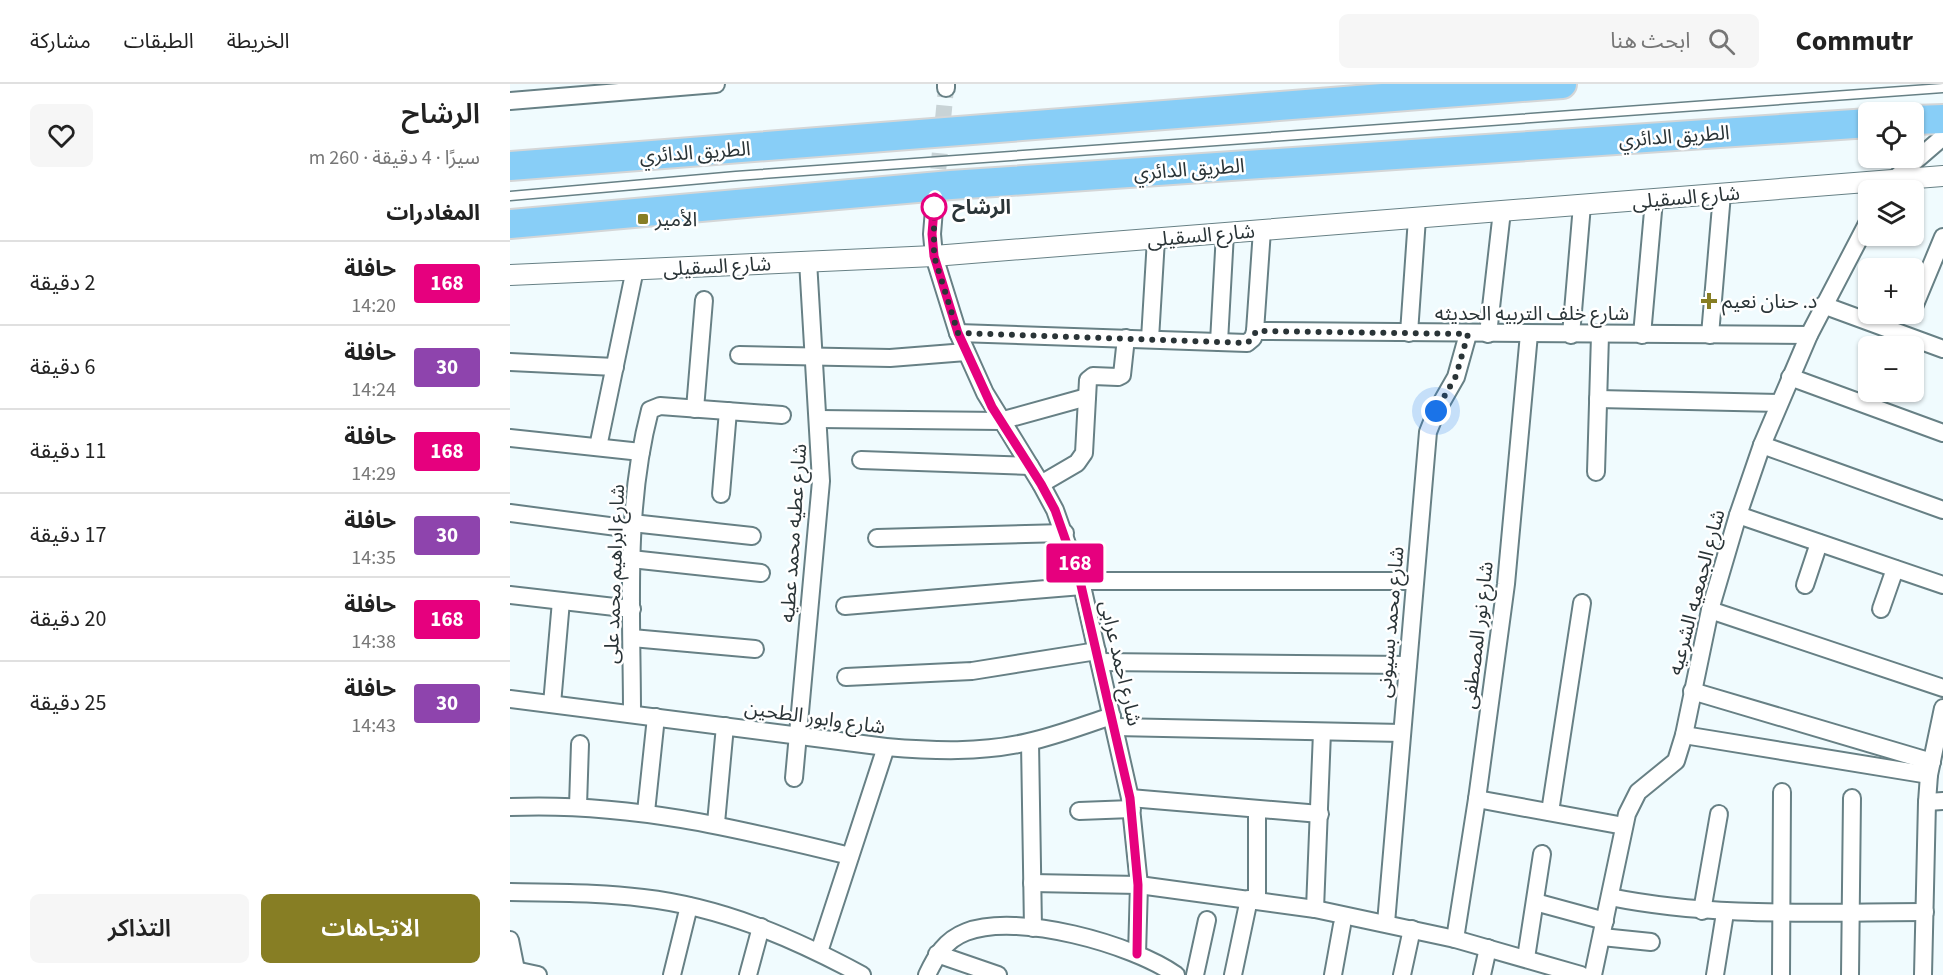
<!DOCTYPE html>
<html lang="ar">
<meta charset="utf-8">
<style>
body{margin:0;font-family:"Source Sans 3","Noto Sans Arabic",sans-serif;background:#f6f6f6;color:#222;direction:rtl;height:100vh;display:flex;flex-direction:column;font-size:22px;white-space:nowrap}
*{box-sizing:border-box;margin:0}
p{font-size:20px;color:#767676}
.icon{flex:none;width:33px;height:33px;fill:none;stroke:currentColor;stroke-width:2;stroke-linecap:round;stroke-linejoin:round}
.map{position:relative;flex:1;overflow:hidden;direction:ltr}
.sheet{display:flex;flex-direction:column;background:#fff;width:510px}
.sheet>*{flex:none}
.badge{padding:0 12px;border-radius:4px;font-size:21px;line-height:39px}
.fabs{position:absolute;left:1348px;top:18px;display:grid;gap:12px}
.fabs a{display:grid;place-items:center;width:66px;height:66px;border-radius:9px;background:#fff;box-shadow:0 2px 4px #0004;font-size:30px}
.you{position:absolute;width:30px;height:30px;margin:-15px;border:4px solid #fff;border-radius:50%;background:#1a73e8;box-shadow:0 0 0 9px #1a73e833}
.map>.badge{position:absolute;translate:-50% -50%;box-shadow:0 0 0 3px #fff}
h2{padding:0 30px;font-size:22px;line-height:54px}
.round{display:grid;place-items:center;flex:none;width:63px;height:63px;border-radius:9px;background:#f6f6f6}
.head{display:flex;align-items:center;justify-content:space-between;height:102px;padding:0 30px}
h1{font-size:28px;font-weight:600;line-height:45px}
.action{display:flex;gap:12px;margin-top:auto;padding:12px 30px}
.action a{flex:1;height:69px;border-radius:9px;background:#877e24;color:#fff;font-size:24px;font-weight:600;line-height:69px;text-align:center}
.action a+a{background:#f6f6f6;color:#222}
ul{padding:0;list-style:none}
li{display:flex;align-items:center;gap:18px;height:84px;padding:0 30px;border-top:2px solid #e0e0e0}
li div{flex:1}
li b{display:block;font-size:22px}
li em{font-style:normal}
li .badge{min-width:66px;font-weight:700;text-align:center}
header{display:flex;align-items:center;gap:36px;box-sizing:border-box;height:84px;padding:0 30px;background:#fff;border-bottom:2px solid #e0e0e0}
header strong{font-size:28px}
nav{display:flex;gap:33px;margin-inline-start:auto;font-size:21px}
.search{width:420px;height:54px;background:#f6f6f6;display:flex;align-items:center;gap:15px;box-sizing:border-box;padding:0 21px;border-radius:9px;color:#767676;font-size:22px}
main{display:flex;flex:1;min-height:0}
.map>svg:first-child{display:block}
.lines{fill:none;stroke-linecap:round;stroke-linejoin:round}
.minor-tunnel{stroke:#c8d3d6;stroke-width:16;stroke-dasharray:16 8;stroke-linecap:butt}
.service-casing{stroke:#678085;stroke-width:11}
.minor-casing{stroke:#678085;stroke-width:20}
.tertiary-casing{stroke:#678085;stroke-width:22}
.motorway-casing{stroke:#d4d6d7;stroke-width:32}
.service{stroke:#fff;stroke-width:8}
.minor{stroke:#fff;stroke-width:16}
.tertiary{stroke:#fff;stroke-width:20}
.motorway{stroke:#88cef7;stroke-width:28}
.line-casing{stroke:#fff;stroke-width:14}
.line{stroke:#e6007e;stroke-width:9}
.walk{stroke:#2a3437;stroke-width:6;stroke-dasharray:0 10.8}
.stop-dot{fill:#fff;stroke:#e6007e;stroke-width:3}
.poi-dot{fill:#877e24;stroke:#fff;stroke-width:2}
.labels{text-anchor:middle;stroke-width:5;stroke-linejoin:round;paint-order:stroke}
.street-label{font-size:20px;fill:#2a3437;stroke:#fff}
.stop-label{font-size:20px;font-weight:bold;fill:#2a3437;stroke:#fff;text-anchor:start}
.poi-label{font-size:20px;fill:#2a3437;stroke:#fff;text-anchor:start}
</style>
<header>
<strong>Commutr</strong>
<div class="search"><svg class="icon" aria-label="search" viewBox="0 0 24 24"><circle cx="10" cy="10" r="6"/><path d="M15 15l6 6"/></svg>ابحث هنا</div>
<nav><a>الخريطة</a><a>الطبقات</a><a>مشاركة</a></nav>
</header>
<main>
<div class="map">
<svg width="1433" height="891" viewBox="0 0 1433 891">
<rect width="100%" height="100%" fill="#f0fbfe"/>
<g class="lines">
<path class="minor-tunnel" d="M426 109 436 4"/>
<g class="service-casing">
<path id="service" d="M0 112 226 92 1433 4"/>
</g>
<g class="minor-casing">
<g id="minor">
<path d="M436 4V0"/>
<path d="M0 17 206 0"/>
<path d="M1376 106 1382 97 1433 53"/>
<path d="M425 113 422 150 424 172 448 249 475 309 531 400 545 426 572 502 620 714 629 801 627 870"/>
<path d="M1313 221 1433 265"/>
<path d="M1404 223 1433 153"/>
<path d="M745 247 1299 251"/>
<path d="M448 249 737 259 743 254 745 247 752 146"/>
<path d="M899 249 907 134"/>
<path d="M978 250 992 127"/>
<path d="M1061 251 1072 121"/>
<path d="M1132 251 1144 116"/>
<path d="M1200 251 1212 110"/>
<path d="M640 255 646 155"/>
<path d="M709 258 715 149"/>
<path d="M229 271 380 274 456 268"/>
<path d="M0 278 105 283"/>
<path d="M1280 293 1433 349"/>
<path d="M1088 315 1269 319"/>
<path d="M185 325 194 216"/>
<path d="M309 335 490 337 577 313"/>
<path d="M0 354 131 368"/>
<path d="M1252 361 1433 426"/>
<path d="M88 363 125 185"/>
<path d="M351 376 520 382"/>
<path d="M1086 388 1090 251"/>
<path d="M531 400 567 379 574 369 578 296 583 292 608 293 612 291 616 254"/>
<path d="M211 410 218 327"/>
<path d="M0 429 122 445"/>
<path d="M1228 431 1433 501"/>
<path d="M122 439 242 452"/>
<path d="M367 454 555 449"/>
<path d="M121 475 251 489"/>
<path d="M570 497H905"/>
<path d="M1295 501 1309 459"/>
<path d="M0 511 122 525"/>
<path d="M335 522 572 502"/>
<path d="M1371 525 1385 485"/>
<path d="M1200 526 1433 604"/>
<path d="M122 554 245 565"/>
<path d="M590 578 898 581"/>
<path d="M336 593 462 587 587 567"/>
<path d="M1182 607 1422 678"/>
<path d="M0 615 376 663C424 667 471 669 518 658 546 652 574 641 602 632"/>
<path d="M42 620 51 517"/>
<path d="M122 630C122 528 114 425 140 326L150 322 272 331"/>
<path d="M605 643 892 649"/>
<path d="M1174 651 1419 691"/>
<path d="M520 658 523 844"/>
<path d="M284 694 311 397 298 177"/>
<path d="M620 714 810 730"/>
<path d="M967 715 1114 742"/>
<path d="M1417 718 1433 717"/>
<path d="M68 722 70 660"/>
<path d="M0 723C119 718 226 744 340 772"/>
<path d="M747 725V816"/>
<path d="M569 727 622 725"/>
<path d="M136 728 146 633"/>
<path d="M1040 728 1072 519"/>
<path d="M206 739 215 642"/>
<path d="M522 799 629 801 805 825 945 855 1071 891"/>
<path d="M0 808C44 809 89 808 133 814 212 823 283 854 352 891"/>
<path d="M1100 813C1204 834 1309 828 1415 828"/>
<path d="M1025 818 1095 837"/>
<path d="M805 825 812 648"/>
<path d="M1192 827 1209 730"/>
<path d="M876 839 918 348 926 328 946 293 958 250"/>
<path d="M1092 853 1141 858"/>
<path d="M945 855 967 715 996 500 1019 250"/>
<path d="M0 856 7 891"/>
<path d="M309 868 376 663"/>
<path d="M427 870 488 891"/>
<path d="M1016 874 1032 770"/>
<path d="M0 885 28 891"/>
<path d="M162 891 179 822"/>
<path d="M238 891 251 843"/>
<path d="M417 891C426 872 435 856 456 848 507 828 622 860 666 891"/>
<path d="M685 891 697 836"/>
<path d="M723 891 739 815"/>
<path d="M823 891 832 841"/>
<path d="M892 891 902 845"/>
<path d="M972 891 978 864"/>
<path d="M1083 891 1117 730 1128 708 1166 677 1174 651 1200 526 1228 431 1252 361 1299 251 1359 136"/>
<path d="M1205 891 1215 829"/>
<path d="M1271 891 1272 708"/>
<path d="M1340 891 1342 714"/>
<path d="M1413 891 1417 718 1419 691 1433 624"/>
</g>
</g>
<g class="tertiary-casing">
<path id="tertiary" d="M0 191 424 172 1433 92"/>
</g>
<g class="motorway-casing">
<g id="motorway">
<path d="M1404 36 1433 35"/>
<path d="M0 82 1052 0"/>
<path d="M0 140 441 101 1359 39"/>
</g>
</g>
<use href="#service" class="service"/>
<use href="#minor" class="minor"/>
<use href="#tertiary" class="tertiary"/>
<use href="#motorway" class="motorway"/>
</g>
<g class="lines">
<g class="line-casing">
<path id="line" d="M425 113 422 150 424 172 448 249 482 323 531 400 545 426 570 497 620 714 628 801 627 870"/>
</g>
<use href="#line" class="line"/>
<path class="walk" d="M424 123V172L448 249 737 259 743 254 746 247 958 250 946 292 926 327"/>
</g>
<circle class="stop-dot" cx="424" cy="123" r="12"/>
<g class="poi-dot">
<rect x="127" y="129" width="12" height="12" rx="3"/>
<path d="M1196 208h6v6h6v6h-6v6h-6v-6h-6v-6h6z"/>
</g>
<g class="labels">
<g class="street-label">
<text transform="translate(1164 52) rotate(-4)" y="7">الطريق الدائري</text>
<text transform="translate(185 68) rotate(-4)" y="7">الطريق الدائري</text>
<text transform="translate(679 85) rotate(-4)" y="7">الطريق الدائري</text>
<text transform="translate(1176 113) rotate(-5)" y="7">شارع السقيلى</text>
<text transform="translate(691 151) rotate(-5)" y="7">شارع السقيلى</text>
<text transform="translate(207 182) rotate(-3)" y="7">شارع السقيلى</text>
<text x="1022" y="236">شارع خلف التربيه الحديثه</text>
<text transform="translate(283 449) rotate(-86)" y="7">شارع عطيه محمد عطيه</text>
<text transform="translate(104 490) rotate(-88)" y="7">شارع ابراهيم محمد على</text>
<text transform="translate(1186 508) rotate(-75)" y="7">شارع الجمعيه الشرعيه</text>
<text transform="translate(880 538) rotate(-85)" y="7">شارع محمد بسيونى</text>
<text transform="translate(967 551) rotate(-83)" y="7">شارع نور المصطفى</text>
<text transform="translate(611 579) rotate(77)" y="7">شارع احمد عرابى</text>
<text transform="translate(305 633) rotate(8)" y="7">شارع وابور الطحين</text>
</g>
<g class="stop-label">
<text x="442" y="130">الرشاح</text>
</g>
<g class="poi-label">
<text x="145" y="142">الأمير</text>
<text x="1212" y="224">د. حنان نعيم</text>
</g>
</g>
</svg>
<div class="fabs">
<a><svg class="icon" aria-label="locate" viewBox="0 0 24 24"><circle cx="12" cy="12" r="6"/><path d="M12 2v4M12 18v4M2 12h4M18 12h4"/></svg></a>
<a><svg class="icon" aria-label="layers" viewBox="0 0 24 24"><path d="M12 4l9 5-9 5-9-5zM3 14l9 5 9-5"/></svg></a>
<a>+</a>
<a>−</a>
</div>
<div class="you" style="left:926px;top:327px"></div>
<b class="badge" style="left:565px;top:479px;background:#e6007e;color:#fff">168</b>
</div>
<section class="sheet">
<div class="head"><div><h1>الرشاح</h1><p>سيرًا · 4 دقيقة · 260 m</p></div><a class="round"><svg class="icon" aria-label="heart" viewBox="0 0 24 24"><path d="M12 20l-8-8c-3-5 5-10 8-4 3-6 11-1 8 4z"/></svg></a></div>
<h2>المغادرات</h2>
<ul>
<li><span class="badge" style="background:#e6007e;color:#fff">168</span><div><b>حافلة</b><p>14:20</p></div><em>2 دقيقة</em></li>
<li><span class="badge" style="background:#8e44ad;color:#fff">30</span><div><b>حافلة</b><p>14:24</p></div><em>6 دقيقة</em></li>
<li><span class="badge" style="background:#e6007e;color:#fff">168</span><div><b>حافلة</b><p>14:29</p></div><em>11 دقيقة</em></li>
<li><span class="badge" style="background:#8e44ad;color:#fff">30</span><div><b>حافلة</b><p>14:35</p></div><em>17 دقيقة</em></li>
<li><span class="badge" style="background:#e6007e;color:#fff">168</span><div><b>حافلة</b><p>14:38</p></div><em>20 دقيقة</em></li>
<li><span class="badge" style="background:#8e44ad;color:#fff">30</span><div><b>حافلة</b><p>14:43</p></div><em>25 دقيقة</em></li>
</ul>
<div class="action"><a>الاتجاهات</a><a>التذاكر</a></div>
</section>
</main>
